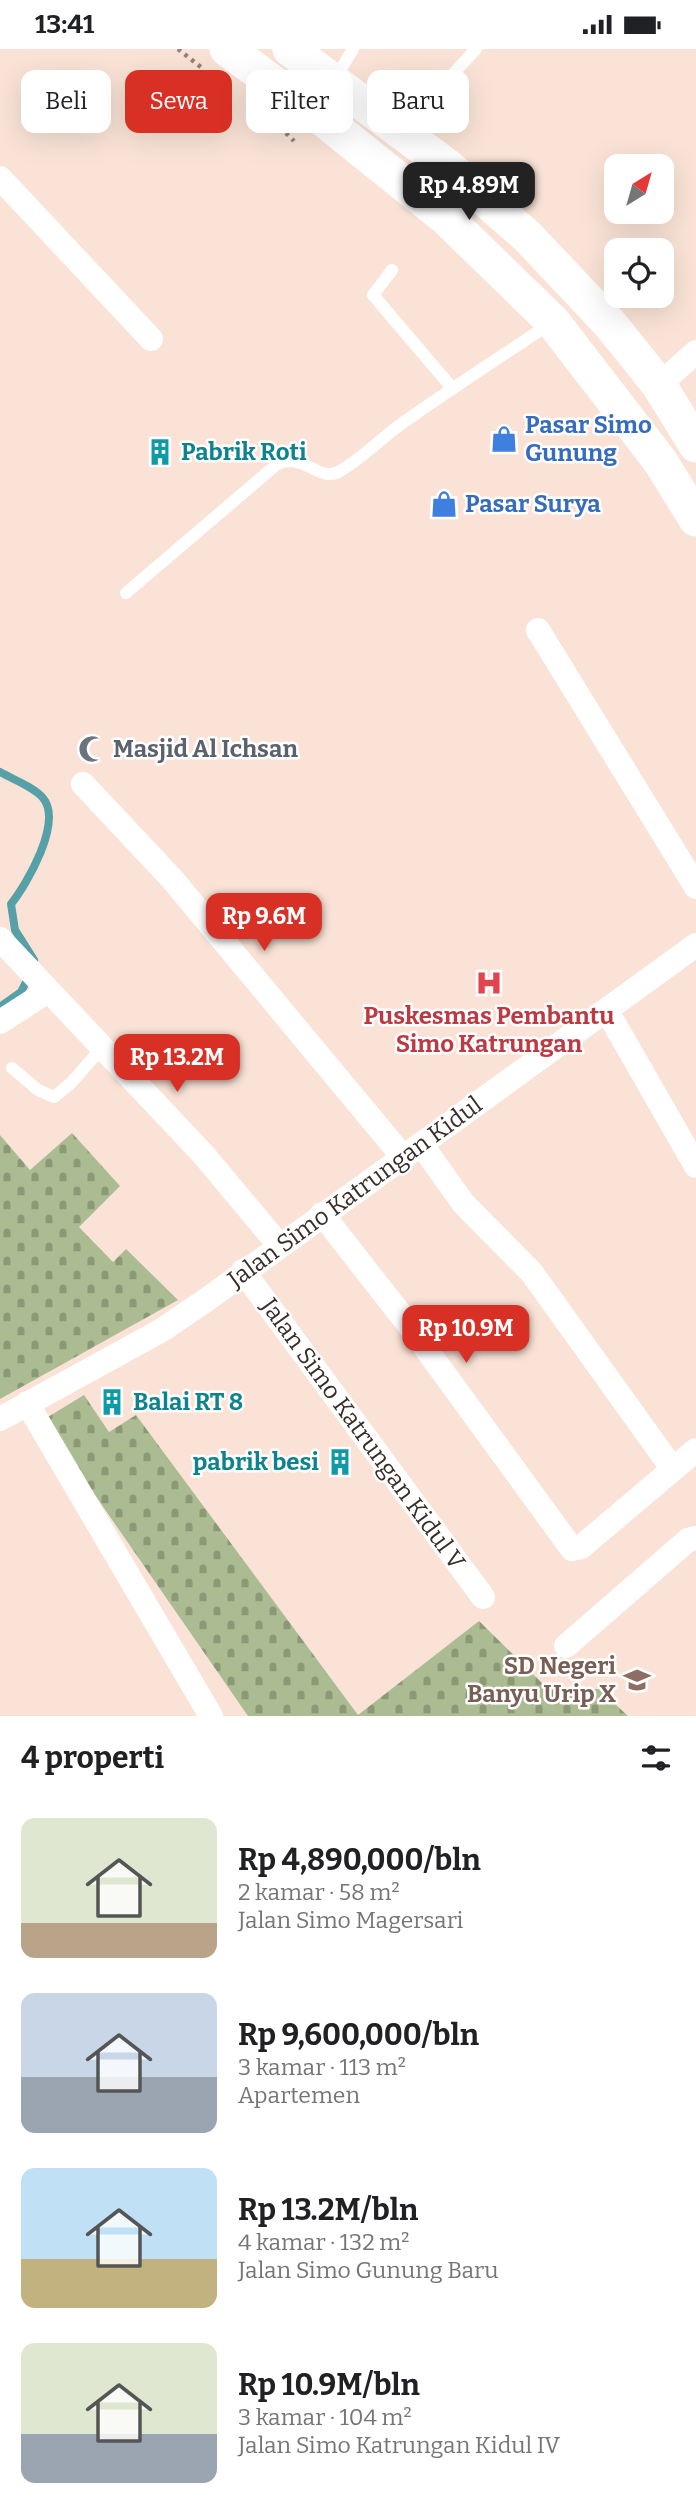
<!DOCTYPE html>
<html lang="id">
<meta charset="utf-8">
<style>
:root{--surface:#fff;--page:#f2f2f2;--text:#202124;--muted:#757577;--accent:#d93025}
body{margin:0;font-family:Bitter,serif;background:var(--page);color:var(--text);height:100vh;display:flex;flex-direction:column;font-size:26px;white-space:nowrap}
*{box-sizing:border-box;margin:0}
p{font-size:23px;color:var(--muted)}
.icon{flex:none;width:38px;height:38px;fill:none;stroke:currentColor;stroke-width:2;stroke-linecap:round;stroke-linejoin:round}
.map{position:relative;height:1667px;overflow:hidden}
.panel{display:flex;flex-direction:column;background:var(--surface);flex:1}
.panel>*{flex:none}
.guide{position:absolute;left:21px;top:21px;width:654px;height:63px;display:flex;gap:14px}
.needle{width:46px;rotate:37deg}
.tools{position:absolute;left:604px;top:105px;display:grid;gap:14px}
.tools a{display:grid;place-items:center;width:70px;height:70px;border-radius:14px;background:var(--surface);box-shadow:0 7px 28px #0002;font-size:35px}
.price{position:absolute;translate:-50% -60px;padding:0 16px;border-radius:14px;background:var(--accent);color:#fff;font-size:23px;line-height:46px;filter:drop-shadow(0 2px 4px #0008)}
.price::after{content:'';position:absolute;left:50%;top:42px;width:21px;height:16px;margin-left:-10px;background:inherit;clip-path:polygon(0 0,100% 0,50% 100%)}
.price.selected{background:#222;color:#fff}
ul{padding:0;list-style:none}
li{display:flex;align-items:center;gap:21px;height:175px;padding:0 21px}
li span{display:grid;place-items:center;flex:none;width:196px;height:140px;border-radius:14px;color:#555}
li>.icon{margin-inline-start:auto}
span .icon{width:84px;height:84px;fill:#fffc;stroke-width:1}
li b{font-size:30px}
h2{display:flex;justify-content:space-between;align-items:center;height:84px;padding:0 21px;font-size:30px}
.chip{padding:0 24px;border-radius:14px;background:var(--surface);box-shadow:0 7px 28px #0002;font-size:24px;line-height:63px}
.chip.selected{background:var(--accent);color:#fff}
.status{display:flex;justify-content:space-between;align-items:center;height:49px;padding:0 35px;background:var(--surface);direction:ltr}
.status svg{height:19px;fill:currentColor}
.map>svg:first-child{display:block}
.cemetery{fill:url(#cemetery-stones)}
.lines{fill:none;stroke-linecap:round;stroke-linejoin:round}
.stream{stroke:#56a1a8;stroke-width:8}
.path{stroke:#93837a;stroke-width:4.5;stroke-dasharray:3.5 5;stroke-linecap:butt}
.service{stroke:#fff;stroke-width:12}
.minor{stroke:#fff;stroke-width:24}
.secondary{stroke:#fff;stroke-width:35}
.labels{text-anchor:middle;stroke-width:5;stroke-linejoin:round;paint-order:stroke}
.shop-label{font-size:24px;font-weight:bold;fill:#366cbe;stroke:#fff;text-anchor:start}
.culture-label{font-size:24px;font-weight:bold;fill:#0d838f;stroke:#fff;text-anchor:start}
.worship-label{font-size:24px;font-weight:bold;fill:#5b616d;stroke:#fff;text-anchor:start}
.health-label{font-size:24px;font-weight:bold;fill:#be3a42;stroke:#fff}
.street-label{font-size:24px;fill:#372e29;stroke:#fff}
.education-label{font-size:24px;font-weight:bold;fill:#785e54;stroke:#fff;text-anchor:end}
</style>
<div class="status"><b>13:41</b><svg viewBox="0 0 49 12"><path d="M0 12V9h3v3zM5 12V6h3v6zM10 12V3h3v9zM15 12V0h3v12zM26 1h20v11H26zM47 4h2v5h-2z"/></svg></div>
<div class="map">
<svg width="696" height="1667" viewBox="0 0 696 1667">
<defs>
<pattern id="cemetery-stones" width="16" height="16" patternUnits="userSpaceOnUse" patternTransform="scale(1.75)"><rect width="16" height="16" fill="#abbc92"/><path d="M2 7V4a2 2 0 0 1 4 0v3zM10 15v-3a2 2 0 0 1 4 0v3z" fill="#8c9977"/></pattern>
</defs>
<rect width="100%" height="100%" fill="#fae3d6"/>
<!-- cemetery -->
<path class="cemetery" d="M72,1084L120,1137L79,1178L113,1213L126,1200L178,1251L0,1350V1086L30,1121Z
M84,1346L109,1383L136,1366L358,1666L479,1572L548,1640H599L628,1667H248L43,1371Z"/>
<g class="lines">
<!-- stream -->
<path class="stream" d="M0,723C12,730 34,738 43,749C63,773 27,835 11,855L15,881L34,911
M0,958L21,943L30,925"/>
<!-- path -->
<path class="path" d="M178,0L202,19
M286,84L294,92"/>
<!-- service -->
<path class="service" d="M335,30L353,0
M397,79L432,48L476,0
M392,221L373,246L453,340
M126,544L276,416C304,401 318,435 340,422C363,409 382,388 404,373C452,339 502,307 551,274
M12,1019L38,1041L54,1048L71,1034L102,999"/>
<!-- minor -->
<path class="minor" d="M0,129L151,290
M659,336L696,303
M538,581L696,838
M83,735L173,831L403,1108
M0,890L203,1105L279,1196
M607,962L696,1117
M0,973L48,942
M421,1095L463,1154L532,1224L672,1419
M322,1165L405,1271L572,1500L581,1498L696,1401
M243,1222L483,1548
M27,1354L211,1667
M0,1370L162,1281L209,1249L696,896
M566,1597L688,1491L696,1489"/>
<!-- secondary -->
<path class="secondary" d="M227,0L328,74L445,168L553,273L660,412L696,470
M290,0L447,117L528,188L610,275L659,336L696,396"/>
</g>
<!-- icons -->
<defs>
<symbol id="shop-bare" viewBox="-9 -9 18 18"><path d="M-5-2.5h2.3a2.7 3.5 0 0 1 5.4 0H5L5.5 6h-11ZM-1.5-2.5h3a1.5 2.3 0 0 0-3 0Z" fill="#3f7fe0" stroke="#fff" stroke-width="2.5" paint-order="stroke"/></symbol>
<symbol id="building-bare" viewBox="-9 -9 18 18"><path d="M-4-6H4V6H1V3H-1V6H-4ZM-2.5-4.3h1.7v1.8h-1.7ZM.8-4.3h1.7v1.8H.8ZM-2.5-1h1.7V.8h-1.7ZM.8-1h1.7V.8H.8Z" fill="#0f9aa8" stroke="#fff" stroke-width="2.5" paint-order="stroke"/></symbol>
<symbol id="mosque-bare" viewBox="-9 -9 18 18"><path d="M3.5-4.9A6 6 0 1 0 3.5 4.9A5 5 0 1 1 3.5-4.9Z" fill="#6b7280" stroke="#fff" stroke-width="2.5" paint-order="stroke"/></symbol>
<symbol id="hospital-bare" viewBox="-9 -9 18 18"><path d="M-5-5h3v3.5h4V-5h3V5h-3V1.5h-4V5h-3Z" fill="#e0444e" stroke="#fff" stroke-width="2.5" paint-order="stroke"/></symbol>
<symbol id="school-bare" viewBox="-9 -9 18 18"><path d="M0-5L7-2L0 1L-7-2ZM-4 1L0 2.5L4 1V4Q0 6-4 4Z" fill="#8d6e63" stroke="#fff" stroke-width="2.5" paint-order="stroke"/></symbol>
</defs>
<g fill-rule="evenodd">
<use href="#shop-bare" x="485" y="371" width="38" height="38"/>
<use href="#building-bare" x="141" y="384" width="38" height="38"/>
<use href="#shop-bare" x="425" y="436" width="38" height="38"/>
<use href="#mosque-bare" x="73" y="681" width="38" height="38"/>
<use href="#hospital-bare" x="470" y="915" width="38" height="38"/>
<use href="#building-bare" x="93" y="1334" width="38" height="38"/>
<use href="#building-bare" x="321" y="1394" width="38" height="38"/>
<use href="#school-bare" x="618" y="1612" width="38" height="38"/>
</g>
<g class="labels">
<!-- shop labels -->
<g class="shop-label">
<text x="525" y="384">Pasar Simo<tspan x="525" dy="28">Gunung</tspan></text>
<text x="465" y="463">Pasar Surya</text>
</g>
<!-- culture labels -->
<g class="culture-label">
<text x="181" y="411">Pabrik Roti</text>
<text x="133" y="1361">Balai RT 8</text>
<text x="319" y="1421" text-anchor="end">pabrik besi</text>
</g>
<!-- worship labels -->
<g class="worship-label">
<text x="113" y="708">Masjid Al Ichsan</text>
</g>
<!-- health labels -->
<g class="health-label">
<text x="489" y="975">Puskesmas Pembantu<tspan x="489" dy="28">Simo Katrungan</tspan></text>
</g>
<!-- street labels -->
<g class="street-label">
<text transform="translate(355 1143) rotate(-36)" y="8">Jalan Simo Katrungan Kidul</text>
<text transform="translate(363 1385) rotate(54)" y="8">Jalan Simo Katrungan Kidul V</text>
</g>
<!-- education labels -->
<g class="education-label">
<text x="616" y="1625">SD Negeri<tspan x="616" dy="28">Banyu Urip X</tspan></text>
</g>
</g>
</svg>
<div class="tools">
<a><svg class="needle" viewBox="-14 -14 28 28"><path d="M0-13l5 13h-10z" fill="#e53935"/><path d="M0 13l5-13h-10z" fill="#757577"/></svg></a>
<a><svg class="icon" aria-label="locate" viewBox="0 0 24 24"><circle cx="12" cy="12" r="6"/><path d="M12 2v4M12 18v4M2 12h4M18 12h4"/></svg></a>
</div>
<b class="price selected" style="left:469px;top:173px">Rp 4.89M</b>
<b class="price" style="left:264px;top:904px">Rp 9.6M</b>
<b class="price" style="left:177px;top:1045px">Rp 13.2M</b>
<b class="price" style="left:466px;top:1316px">Rp 10.9M</b>
<div class="guide">
<a class="chip">Beli</a>
<a class="chip selected">Sewa</a>
<a class="chip">Filter</a>
<a class="chip">Baru</a>
</div>
</div>
<section class="panel">
<h2>4 properti<svg class="icon" aria-label="filters" viewBox="0 0 24 24"><path d="M4 7h16M4 17h16"/><circle cx="9" cy="7" r="2"/><circle cx="15" cy="17" r="2"/></svg></h2>
<ul>
<li><span style="background:linear-gradient(#dfe7d0 75%,#b9a48a 0)"><svg class="icon" aria-label="home" viewBox="0 0 24 24"><path d="M3 11l9-7 9 7M6 9v11h12V9"/></svg></span><div><b>Rp 4,890,000/bln</b><p>2 kamar · 58 m²</p><p>Jalan Simo Magersari</p></div></li>
<li><span style="background:linear-gradient(#c9d6e8 60%,#9aa5b1 0)"><svg class="icon" aria-label="home" viewBox="0 0 24 24"><path d="M3 11l9-7 9 7M6 9v11h12V9"/></svg></span><div><b>Rp 9,600,000/bln</b><p>3 kamar · 113 m²</p><p>Apartemen</p></div></li>
<li><span style="background:linear-gradient(#bfe0f5 65%,#c2b280 0)"><svg class="icon" aria-label="home" viewBox="0 0 24 24"><path d="M3 11l9-7 9 7M6 9v11h12V9"/></svg></span><div><b>Rp 13.2M/bln</b><p>4 kamar · 132 m²</p><p>Jalan Simo Gunung Baru</p></div></li>
<li><span style="background:linear-gradient(#dfe7d0 65%,#9aa5b1 0)"><svg class="icon" aria-label="home" viewBox="0 0 24 24"><path d="M3 11l9-7 9 7M6 9v11h12V9"/></svg></span><div><b>Rp 10.9M/bln</b><p>3 kamar · 104 m²</p><p>Jalan Simo Katrungan Kidul IV</p></div></li>
</ul>
</section>
